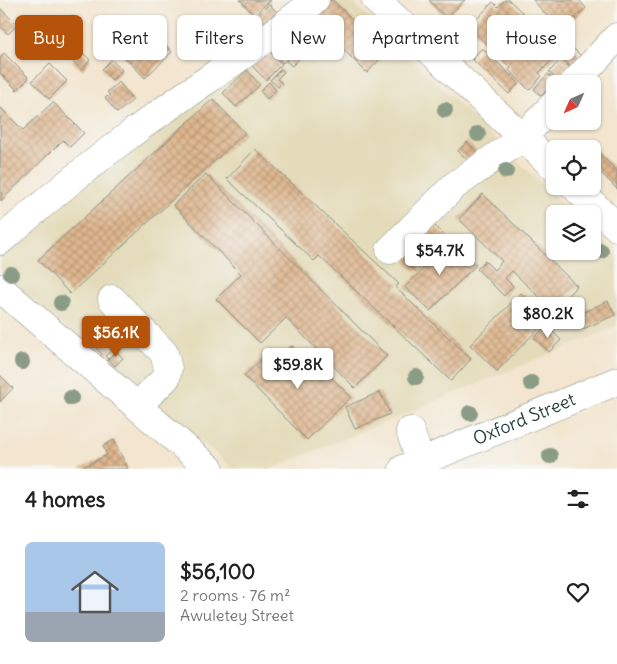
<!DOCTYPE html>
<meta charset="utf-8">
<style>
:root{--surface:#fff;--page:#f2f2f2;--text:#222;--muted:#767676;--line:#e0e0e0;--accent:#b45309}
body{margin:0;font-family:Delius,sans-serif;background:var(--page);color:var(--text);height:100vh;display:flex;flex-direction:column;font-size:19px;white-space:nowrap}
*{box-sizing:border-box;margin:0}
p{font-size:16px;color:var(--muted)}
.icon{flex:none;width:28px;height:28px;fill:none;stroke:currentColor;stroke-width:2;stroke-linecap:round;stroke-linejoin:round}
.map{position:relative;height:469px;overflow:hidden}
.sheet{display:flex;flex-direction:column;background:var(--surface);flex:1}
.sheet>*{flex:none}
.top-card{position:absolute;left:15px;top:15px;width:588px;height:45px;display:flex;gap:10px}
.needle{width:32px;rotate:225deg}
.buttons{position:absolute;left:546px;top:75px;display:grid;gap:10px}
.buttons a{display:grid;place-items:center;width:55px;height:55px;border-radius:8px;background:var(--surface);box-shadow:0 1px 4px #0004;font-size:25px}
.price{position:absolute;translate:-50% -42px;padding:0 11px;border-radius:5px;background:#fff;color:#222;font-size:16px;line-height:32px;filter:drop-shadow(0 1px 2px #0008)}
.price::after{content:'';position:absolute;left:50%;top:30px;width:15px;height:11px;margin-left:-8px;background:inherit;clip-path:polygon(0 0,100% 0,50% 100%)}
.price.on{background:var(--accent);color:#fff}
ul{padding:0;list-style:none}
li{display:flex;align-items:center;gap:15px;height:125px;padding:0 25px}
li+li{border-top:1px solid var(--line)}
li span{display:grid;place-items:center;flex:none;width:140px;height:100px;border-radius:8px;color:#555}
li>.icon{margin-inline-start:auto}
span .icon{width:60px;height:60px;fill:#fffc;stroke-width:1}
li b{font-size:21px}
h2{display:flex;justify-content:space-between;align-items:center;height:60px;padding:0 25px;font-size:21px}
.pill{padding:0 18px;border-radius:8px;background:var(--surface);box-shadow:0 1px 4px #0004;font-size:18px;line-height:45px}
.pill.on{background:var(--accent);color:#fff}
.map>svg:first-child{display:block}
.built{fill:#e4dbba}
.building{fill:url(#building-cross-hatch)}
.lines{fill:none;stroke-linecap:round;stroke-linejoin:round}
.minor-casing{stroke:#899182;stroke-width:29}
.major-casing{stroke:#899182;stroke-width:29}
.minor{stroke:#fff;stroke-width:28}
.major{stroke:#fff;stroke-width:28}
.tree{fill:#8b9c86}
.labels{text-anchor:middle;stroke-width:4;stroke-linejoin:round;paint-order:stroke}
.street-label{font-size:18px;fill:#1f3d34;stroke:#f6f6f2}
</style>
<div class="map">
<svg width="617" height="469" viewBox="0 0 617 469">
<defs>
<pattern id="building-cross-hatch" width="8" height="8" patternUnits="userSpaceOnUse" patternTransform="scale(1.25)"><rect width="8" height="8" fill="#e0b790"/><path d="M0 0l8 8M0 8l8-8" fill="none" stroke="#b59676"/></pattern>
</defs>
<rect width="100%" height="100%" fill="#f6f6f2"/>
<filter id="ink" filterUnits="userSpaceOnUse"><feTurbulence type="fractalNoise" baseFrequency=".02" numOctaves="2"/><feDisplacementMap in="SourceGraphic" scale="10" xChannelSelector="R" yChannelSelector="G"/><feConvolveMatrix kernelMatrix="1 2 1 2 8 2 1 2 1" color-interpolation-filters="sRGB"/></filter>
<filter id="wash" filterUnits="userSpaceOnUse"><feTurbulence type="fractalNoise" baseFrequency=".0096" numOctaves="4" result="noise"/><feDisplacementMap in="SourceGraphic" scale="20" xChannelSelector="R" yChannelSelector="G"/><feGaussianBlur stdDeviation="1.12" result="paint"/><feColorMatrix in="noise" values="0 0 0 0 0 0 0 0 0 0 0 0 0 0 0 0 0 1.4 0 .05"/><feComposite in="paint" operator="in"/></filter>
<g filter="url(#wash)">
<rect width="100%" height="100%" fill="#f3e5cf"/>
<!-- built -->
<path class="built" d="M321,0H350L573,214H555V251H592L593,232L617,256V326L271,469H234L0,271V247Z"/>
<g id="blocks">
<!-- building -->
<path class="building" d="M240,0H271L254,15Z
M327,0H333L386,53L367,73L333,39L323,48L310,35L283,63L272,52Z
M429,0H465L446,18Z
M505,0H509L562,50L539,73L542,76L529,90L509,70L511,68L469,27L493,2L498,7Z
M533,0H579L586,8L560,31Z
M269,4L285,20L272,33L256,17Z
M0,8L17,25L8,34L0,26Z
M72,15L81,24L65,39L56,30Z
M138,16L172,52L145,78L110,42Z
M572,47L581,56L571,67L562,58Z
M482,48L519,83L509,94L472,59Z
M267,49L282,64L266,80L251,65Z
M81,51L90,60L82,70L72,61Z
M297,51L302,56L292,66L286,61Z
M4,53L29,78L17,90L0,73V58Z
M561,59L570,68L558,81L549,72Z
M111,60L122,70L112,80L102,69Z
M50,64L67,81L49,99L32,81Z
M281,69L284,72L277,79L282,83L278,87L270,80Z
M247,70L260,85L236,107L223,93Z
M548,74L556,81L541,96L534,89Z
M119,82L133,100L117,113L105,98L110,95L107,92Z
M269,82L276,90L267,99L260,91Z
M213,99L245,133L70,294L38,260Z
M53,102L84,133L70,147L63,140L1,201L0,107L23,130Z
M467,142L483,157L474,166L458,151Z
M594,148L617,171V189L592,164Z
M255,149L399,284L395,287L471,359L451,381L319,256L314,261L227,179Z
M206,174L387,356L355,388L286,318L260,343L216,299L241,274L173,205Z
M483,194L577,286L553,310L512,271L505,278L513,286L504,296L477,269L485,261L494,270L502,261L459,219Z
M427,218L446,237L433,250L413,231Z
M411,234L433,254L416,272L395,251Z
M451,241L476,265L430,311L405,287Z
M521,293L548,319L497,371L470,345Z
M608,301L615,315L583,329L577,315Z
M547,326L561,340L549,352L534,338Z
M94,330L98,334L90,342L86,338Z
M99,335L113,349L105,356L108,359L101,366L95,360L102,354L91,343Z
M292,346L319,374L323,369L351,397L307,440L244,376L271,350L280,358Z
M116,351L123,358L115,366L108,359Z
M0,375L13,388L0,402Z
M380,392L390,414L355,429L345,407Z
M114,440L128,469H79L107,455L103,446Z"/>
</g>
</g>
<g filter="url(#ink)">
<use href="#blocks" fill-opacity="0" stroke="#899182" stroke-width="1"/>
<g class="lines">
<defs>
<path id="minor" d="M376,0L555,168
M573,84L617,37
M574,186L617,227
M0,241C41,205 83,170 127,137C189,90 256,50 315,0
M390,250L454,186L522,138L555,103
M0,288L210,469
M112,299L164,353L168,369L166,378L137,406
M410,431L421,462"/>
<g id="major">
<path id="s1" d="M403,469L617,381"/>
</g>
</defs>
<!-- minor casing -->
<use href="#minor" class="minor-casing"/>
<!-- major casing -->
<use href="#major" class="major-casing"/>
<!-- minor -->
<use href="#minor" class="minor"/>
<!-- major -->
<use href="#major" class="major"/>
</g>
<!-- trees -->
<g class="tree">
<circle cx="445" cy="110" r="8"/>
<circle cx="478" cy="134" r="8"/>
<circle cx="506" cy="171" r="8"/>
<circle cx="601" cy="251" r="8"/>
<circle cx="11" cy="274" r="8"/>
<circle cx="61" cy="303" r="8"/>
<circle cx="22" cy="362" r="8"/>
<circle cx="416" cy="377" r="8"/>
<circle cx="531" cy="383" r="8"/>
<circle cx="71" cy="398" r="8"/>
<circle cx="470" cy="413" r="8"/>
<circle cx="550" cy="456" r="8"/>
</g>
</g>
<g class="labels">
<!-- street labels -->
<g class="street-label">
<text dy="6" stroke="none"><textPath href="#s1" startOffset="131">Oxford Street</textPath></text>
</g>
</g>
</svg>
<div class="buttons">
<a><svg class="needle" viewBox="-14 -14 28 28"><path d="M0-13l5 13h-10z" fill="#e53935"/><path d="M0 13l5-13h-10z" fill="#767676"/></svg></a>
<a><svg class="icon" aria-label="locate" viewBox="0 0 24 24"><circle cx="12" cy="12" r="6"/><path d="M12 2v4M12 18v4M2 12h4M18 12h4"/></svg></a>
<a><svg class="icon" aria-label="layers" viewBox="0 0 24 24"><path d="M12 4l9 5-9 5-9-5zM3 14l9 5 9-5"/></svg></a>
</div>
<b class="price" style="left:440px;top:276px">$54.7K</b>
<b class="price" style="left:548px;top:339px">$80.2K</b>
<b class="price on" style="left:116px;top:358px">$56.1K</b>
<b class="price" style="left:298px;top:390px">$59.8K</b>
<div class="top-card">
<a class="pill on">Buy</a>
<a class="pill">Rent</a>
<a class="pill">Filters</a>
<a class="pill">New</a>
<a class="pill">Apartment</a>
<a class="pill">House</a>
</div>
</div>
<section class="sheet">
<h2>4 homes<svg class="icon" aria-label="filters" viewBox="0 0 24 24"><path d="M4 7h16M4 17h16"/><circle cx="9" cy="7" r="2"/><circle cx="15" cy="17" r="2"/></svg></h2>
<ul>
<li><span style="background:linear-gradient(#a9c7e8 70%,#9aa5b1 0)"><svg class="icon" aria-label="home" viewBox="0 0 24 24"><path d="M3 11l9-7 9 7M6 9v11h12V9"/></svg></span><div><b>$56,100</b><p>2 rooms · 76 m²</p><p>Awuletey Street</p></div><svg class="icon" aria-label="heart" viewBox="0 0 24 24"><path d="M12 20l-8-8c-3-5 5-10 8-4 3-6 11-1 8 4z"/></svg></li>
</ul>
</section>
